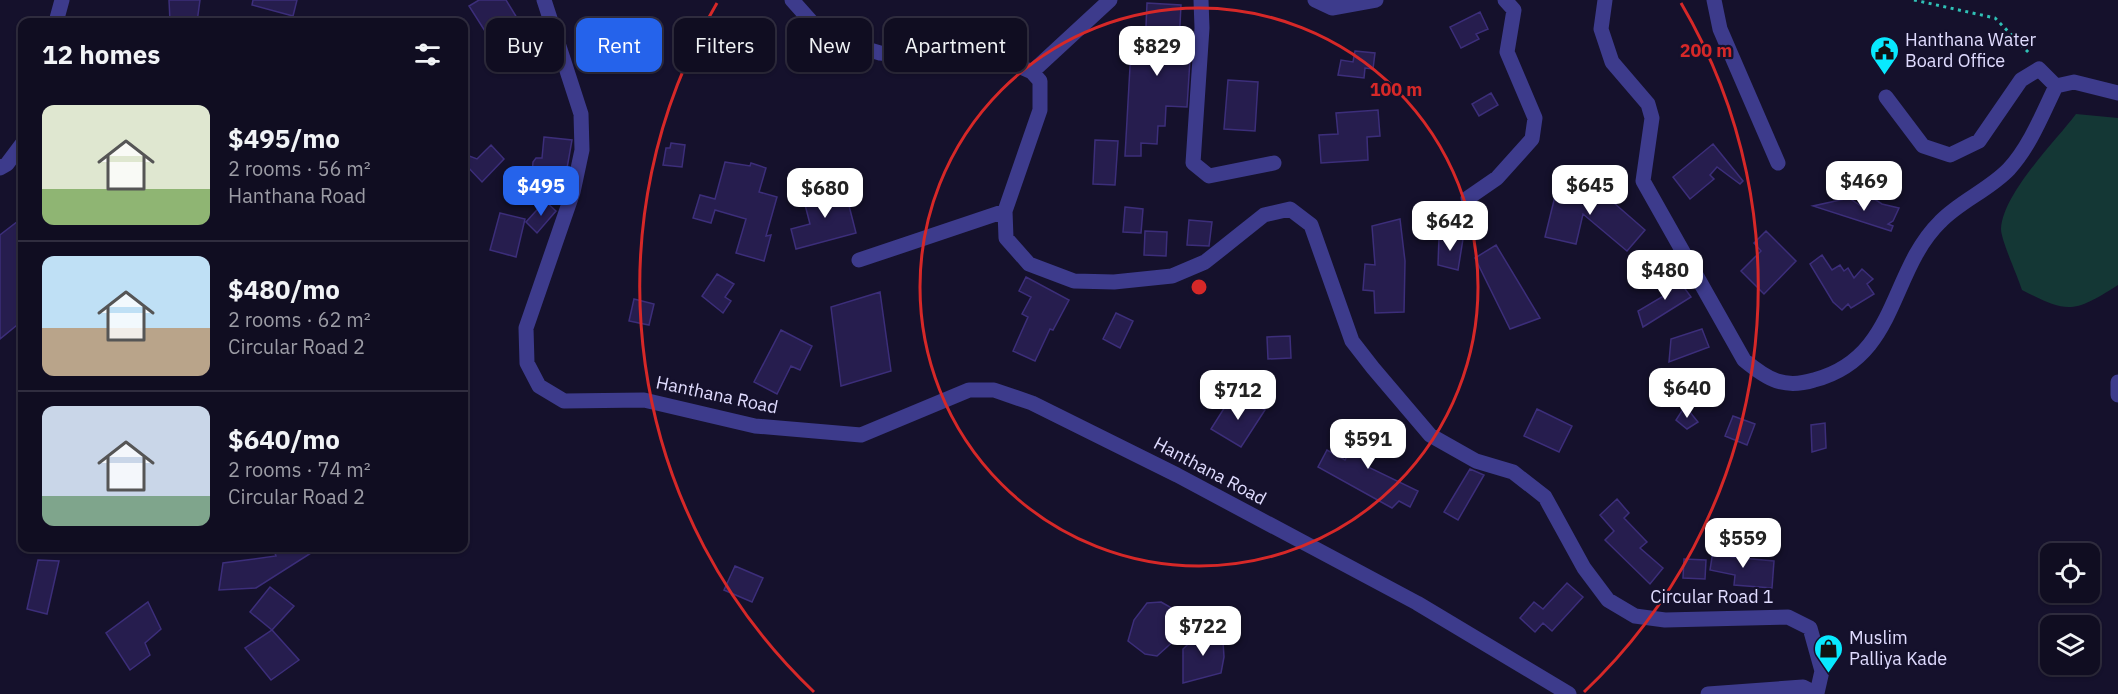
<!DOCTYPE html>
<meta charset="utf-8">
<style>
:root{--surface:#100d21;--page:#1e1b2e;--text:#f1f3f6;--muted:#9c9ca5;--line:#302d3f;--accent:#2563eb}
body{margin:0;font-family:"IBM Plex Sans",sans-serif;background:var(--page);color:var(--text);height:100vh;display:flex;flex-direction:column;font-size:22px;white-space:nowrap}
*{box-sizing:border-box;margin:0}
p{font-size:20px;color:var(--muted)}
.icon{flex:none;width:33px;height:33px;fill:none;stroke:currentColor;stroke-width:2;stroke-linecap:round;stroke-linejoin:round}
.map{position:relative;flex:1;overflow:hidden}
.panel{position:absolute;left:18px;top:18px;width:450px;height:534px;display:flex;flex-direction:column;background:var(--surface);border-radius:12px;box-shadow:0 2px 4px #0004,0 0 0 2px var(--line)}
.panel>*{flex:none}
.hud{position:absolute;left:486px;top:18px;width:570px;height:54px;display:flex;gap:12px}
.tools{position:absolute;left:2040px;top:543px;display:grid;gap:12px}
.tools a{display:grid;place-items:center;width:60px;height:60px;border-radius:12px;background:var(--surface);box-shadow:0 2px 4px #0004,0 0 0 2px var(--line);font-size:30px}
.price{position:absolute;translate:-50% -51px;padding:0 14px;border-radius:12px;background:#fff;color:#222;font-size:20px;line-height:39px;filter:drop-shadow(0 2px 3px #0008)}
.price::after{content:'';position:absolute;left:50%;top:36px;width:18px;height:14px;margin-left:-9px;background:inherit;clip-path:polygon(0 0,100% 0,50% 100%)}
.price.selected{background:var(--accent);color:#fff}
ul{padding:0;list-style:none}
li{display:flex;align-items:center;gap:18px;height:150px;padding:0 24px}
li+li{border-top:2px solid var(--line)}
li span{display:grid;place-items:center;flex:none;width:168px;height:120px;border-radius:12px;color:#555}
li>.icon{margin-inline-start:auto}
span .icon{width:72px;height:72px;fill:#fffc;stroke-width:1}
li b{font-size:26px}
h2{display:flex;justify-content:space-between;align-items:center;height:72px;padding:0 24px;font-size:26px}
.chip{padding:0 21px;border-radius:12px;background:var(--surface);box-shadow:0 2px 4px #0004,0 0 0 2px var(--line);font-size:21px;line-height:54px}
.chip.selected{background:var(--accent);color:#fff}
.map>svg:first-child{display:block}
.green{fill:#143735}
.building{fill:#261d4e;stroke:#3c2e7a;stroke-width:1.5}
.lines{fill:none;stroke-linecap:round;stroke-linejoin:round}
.path{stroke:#2fc1b6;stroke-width:3;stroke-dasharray:3 4.5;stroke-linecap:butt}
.minor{stroke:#3d3b8c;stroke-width:15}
.ring{fill:none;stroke:#d62828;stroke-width:3}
.labels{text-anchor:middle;stroke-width:4.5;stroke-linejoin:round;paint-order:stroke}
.poi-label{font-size:18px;fill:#e0dcff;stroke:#15112c;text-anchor:start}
.street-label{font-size:18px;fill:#e0dcff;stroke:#15112c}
.centre{fill:#d62828;stroke:#15112c;stroke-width:3}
.ring-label{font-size:18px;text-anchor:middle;font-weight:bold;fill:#d62828;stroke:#15112c;stroke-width:4.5;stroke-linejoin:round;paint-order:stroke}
</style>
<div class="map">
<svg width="2118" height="694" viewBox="0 0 2118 694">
<rect width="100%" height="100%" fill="#15112c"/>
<!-- green -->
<path class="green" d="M2076,114L2118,118V285C2074,313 2068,314 2022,290C2018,277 2001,240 2001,229C2003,193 2055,142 2076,114Z"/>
<!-- building -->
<path class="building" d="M169,0H200L197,22L170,21Z
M253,0H297L293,16L252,5Z
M479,0H506L525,31L497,50L469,6Z
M1147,3L1181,5L1179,44H1191L1187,107L1166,106L1165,126H1158L1157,144L1141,143V156H1125L1131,49H1145Z
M1480,12L1488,29L1476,34L1479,39L1461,48L1450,27Z
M1355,51L1375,53L1373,69L1365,68L1364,78L1338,75L1341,60L1353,62Z
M1228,80L1258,82L1255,131L1224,129Z
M1491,93L1498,105L1479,116L1472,104Z
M1378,110L1380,136L1367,137L1368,160L1321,163L1319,135L1338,134L1336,113Z
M544,137L572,140L563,191L531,188L533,162L536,158H542Z
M1095,140L1118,141L1115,185L1093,184Z
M671,143L685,145L682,167L663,165L666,148H670Z
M1713,144L1743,181L1740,184L1717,167L1710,175L1714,179L1690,199L1673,177Z
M491,145L504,159L482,182L464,163V154L477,159Z
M725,162L750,166L751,163L766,168L759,192L777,197L766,236L771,235L764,261L736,253L746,219L715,210L711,223L693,218L700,195L715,199Z
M1585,177L1600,180L1598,189L1645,230L1627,251L1583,214L1576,244L1545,237L1557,188L1581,193Z
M844,186L856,233L796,249L791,229L810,224L803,197Z
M1868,195L1882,204L1899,208L1893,221L1888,224L1893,226L1891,231L1813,206L1849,198L1861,206Z
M545,201L556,211L537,233L526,222Z
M1125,207L1143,209L1141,233L1123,232Z
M500,213L525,219L516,257L490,250Z
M22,218V321L0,339V235Z
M1400,219L1405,261L1404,312L1375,313L1374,291L1363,290L1365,264L1375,265L1372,226Z
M1189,220L1212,222L1209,246L1187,245Z
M1145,231L1167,232L1166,256L1144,255Z
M1766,231L1796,261L1764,294L1741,271L1761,251L1754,243Z
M1439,237L1463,239L1458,270L1438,265Z
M1496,245L1540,318L1510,329L1475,258Z
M1822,255L1832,270L1840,265L1844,271L1848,268L1854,278L1862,269L1873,279L1867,284L1874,294L1851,308L1848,304L1842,310L1833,302L1810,264Z
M717,274L734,284L725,297L731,301L723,313L702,296Z
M1675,275L1691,297L1643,327L1638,311L1667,294L1662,285Z
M1026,277L1069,300L1053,330L1050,329L1035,361L1013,351L1028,317L1022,314L1031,297L1019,291Z
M880,292L891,371L841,386L831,307Z
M634,299L654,304L649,325L629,321Z
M1116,313L1133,321L1120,348L1103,339Z
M1702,329L1709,347L1669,362L1671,339Z
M781,330L812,346L800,370L791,366L777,394L754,382Z
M1290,336L1291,358L1268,359L1267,337Z
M1243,396L1265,410L1241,447L1211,429L1228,402L1236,407Z
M1685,406L1698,422L1687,429L1676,420Z
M1537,409L1572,426L1559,452L1524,436Z
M1733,416L1755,424L1747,445L1725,436Z
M1367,421L1387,432L1368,467L1418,491L1410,507L1399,501L1392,508L1318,467L1327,450L1345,460Z
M1825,423L1826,448L1812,452L1811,425Z
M1470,469L1484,475L1458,520L1444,512Z
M1617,499L1629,513L1624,518L1647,542L1640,548L1663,568L1650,584L1605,540L1614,531L1600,515Z
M1714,545L1732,549L1731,557L1774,561L1772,588L1734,585L1735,575L1710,570Z
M273,548H319L256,588L219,590L223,563L276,556Z
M1684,559L1706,560L1705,579L1683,578Z
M38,560L59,561L47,614L27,609Z
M735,566L763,578L752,602L724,590Z
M1567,583L1583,597L1552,631L1543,623L1535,632L1520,618L1534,602L1543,609Z
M270,587L294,606L272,630L250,612Z
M148,602L161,629L145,643L150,655L130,670L106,633Z
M1161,602L1170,607L1179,620L1177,638L1157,656L1145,654L1128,641L1134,620L1147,603Z
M1204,629L1223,641L1224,657L1221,673L1183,683V649Z
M272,630L299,660L271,680L245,648Z"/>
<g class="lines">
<!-- path -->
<path class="path" d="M1914,0L1995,18L2030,54"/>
<!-- minor -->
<path class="minor" d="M544,0L581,114L582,150L573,192L526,328L527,363L539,386L564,401L644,400L755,426L861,435L969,390H994L1032,403L1177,475L1417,603L1569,694
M792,0L825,37L880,53L943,59L986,51L1032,72L1040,81V110L1005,211L1006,238L1029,264L1074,281L1114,282L1172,276L1205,262L1264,215L1290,209L1311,225L1352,341L1373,368L1430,435L1476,461L1513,472L1545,497L1584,568L1608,600L1635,616L1665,620L1788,617L1810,628L1822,671L1817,693
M1201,0L1202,28L1193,163L1209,176L1274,163
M1315,0L1332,8L1376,0
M1605,0L1601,29L1612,62L1648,104L1652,118L1643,181L1744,360C1768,380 1784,389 1814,380C1898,358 1889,272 1940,222C1960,201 1989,190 2009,169C2030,146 2042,115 2056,86L2074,82L2118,93
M1714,0L1720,29L1778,163
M56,22L62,0
M1032,72L1110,0
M1886,97L1923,146L1950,155L1979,141L2021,80L2039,69L2056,86
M0,168L7,164L22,144
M1468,198L1497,178L1532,139L1535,118L1507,52L1514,10L1505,0
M859,260L1005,211
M2118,382V395
M1708,694L1803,687L1817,694"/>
</g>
<!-- distance rings -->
<g class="ring">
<circle cx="1199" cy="287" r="279"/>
<path d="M814 692A559 559 0 0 1 717 3M1681 3A559 559 0 0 1 1584 692"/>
</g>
<!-- icons -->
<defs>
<symbol id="civic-pin" viewBox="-11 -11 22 30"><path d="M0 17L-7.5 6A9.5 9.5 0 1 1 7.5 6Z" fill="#08e9ff" stroke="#15112c"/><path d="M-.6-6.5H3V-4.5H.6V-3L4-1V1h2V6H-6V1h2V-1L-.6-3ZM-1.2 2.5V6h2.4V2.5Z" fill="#111"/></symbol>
<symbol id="shop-pin" viewBox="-11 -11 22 30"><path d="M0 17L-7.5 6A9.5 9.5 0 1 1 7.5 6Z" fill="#08e9ff" stroke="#15112c"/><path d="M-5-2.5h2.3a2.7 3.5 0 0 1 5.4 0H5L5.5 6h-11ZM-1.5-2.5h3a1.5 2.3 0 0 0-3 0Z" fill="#111"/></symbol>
</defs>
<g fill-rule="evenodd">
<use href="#civic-pin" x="1868" y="34" width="33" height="45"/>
<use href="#shop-pin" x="1812" y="632" width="33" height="45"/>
</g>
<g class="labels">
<!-- poi labels -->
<g class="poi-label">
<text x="1905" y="46">Hanthana Water<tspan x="1905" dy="21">Board Office</tspan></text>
<text x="1849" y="644">Muslim<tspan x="1849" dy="21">Palliya Kade</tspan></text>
</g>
<!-- street labels -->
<g class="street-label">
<text transform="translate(717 395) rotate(12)" y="6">Hanthana Road</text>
<text transform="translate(1210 471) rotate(28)" y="6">Hanthana Road</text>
<text x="1712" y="603">Circular Road 1</text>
</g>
</g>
<circle cx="1199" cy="287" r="9" class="centre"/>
<g class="ring-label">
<text x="1706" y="57">200 m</text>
<text x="1396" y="96">100 m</text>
</g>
</svg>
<div class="tools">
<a><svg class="icon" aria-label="locate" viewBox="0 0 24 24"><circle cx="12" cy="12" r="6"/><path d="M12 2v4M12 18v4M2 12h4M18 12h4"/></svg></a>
<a><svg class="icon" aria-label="layers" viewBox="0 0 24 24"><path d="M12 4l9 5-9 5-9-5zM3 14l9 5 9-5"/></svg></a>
</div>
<b class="price" style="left:1157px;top:77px">$829</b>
<b class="price" style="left:1864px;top:212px">$469</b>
<b class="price" style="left:1590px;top:216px">$645</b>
<b class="price selected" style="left:541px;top:217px">$495</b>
<b class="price" style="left:825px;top:219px">$680</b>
<b class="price" style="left:1450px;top:252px">$642</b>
<b class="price" style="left:1665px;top:301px">$480</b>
<b class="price" style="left:1687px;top:419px">$640</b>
<b class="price" style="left:1238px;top:421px">$712</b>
<b class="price" style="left:1368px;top:470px">$591</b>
<b class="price" style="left:1743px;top:569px">$559</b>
<b class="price" style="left:1203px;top:657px">$722</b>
<div class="hud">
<a class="chip">Buy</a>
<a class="chip selected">Rent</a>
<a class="chip">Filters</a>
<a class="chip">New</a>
<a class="chip">Apartment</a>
</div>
<section class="panel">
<h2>12 homes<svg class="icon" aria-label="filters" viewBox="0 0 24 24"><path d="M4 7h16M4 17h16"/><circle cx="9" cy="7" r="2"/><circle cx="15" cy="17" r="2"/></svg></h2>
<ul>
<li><span style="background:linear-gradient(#dfe7d0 70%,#8fb573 0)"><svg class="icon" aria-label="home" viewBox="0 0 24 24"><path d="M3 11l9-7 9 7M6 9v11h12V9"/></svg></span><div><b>$495/mo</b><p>2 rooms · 56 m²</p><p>Hanthana Road</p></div></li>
<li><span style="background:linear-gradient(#bfe0f5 60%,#b9a48a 0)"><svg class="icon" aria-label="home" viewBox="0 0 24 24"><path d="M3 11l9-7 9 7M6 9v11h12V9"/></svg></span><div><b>$480/mo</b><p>2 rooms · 62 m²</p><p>Circular Road 2</p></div></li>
<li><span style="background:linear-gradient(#c9d6e8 75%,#7fa58c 0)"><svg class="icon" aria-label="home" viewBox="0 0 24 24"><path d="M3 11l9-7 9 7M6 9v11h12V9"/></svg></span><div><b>$640/mo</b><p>2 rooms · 74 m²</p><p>Circular Road 2</p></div></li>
</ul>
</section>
</div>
